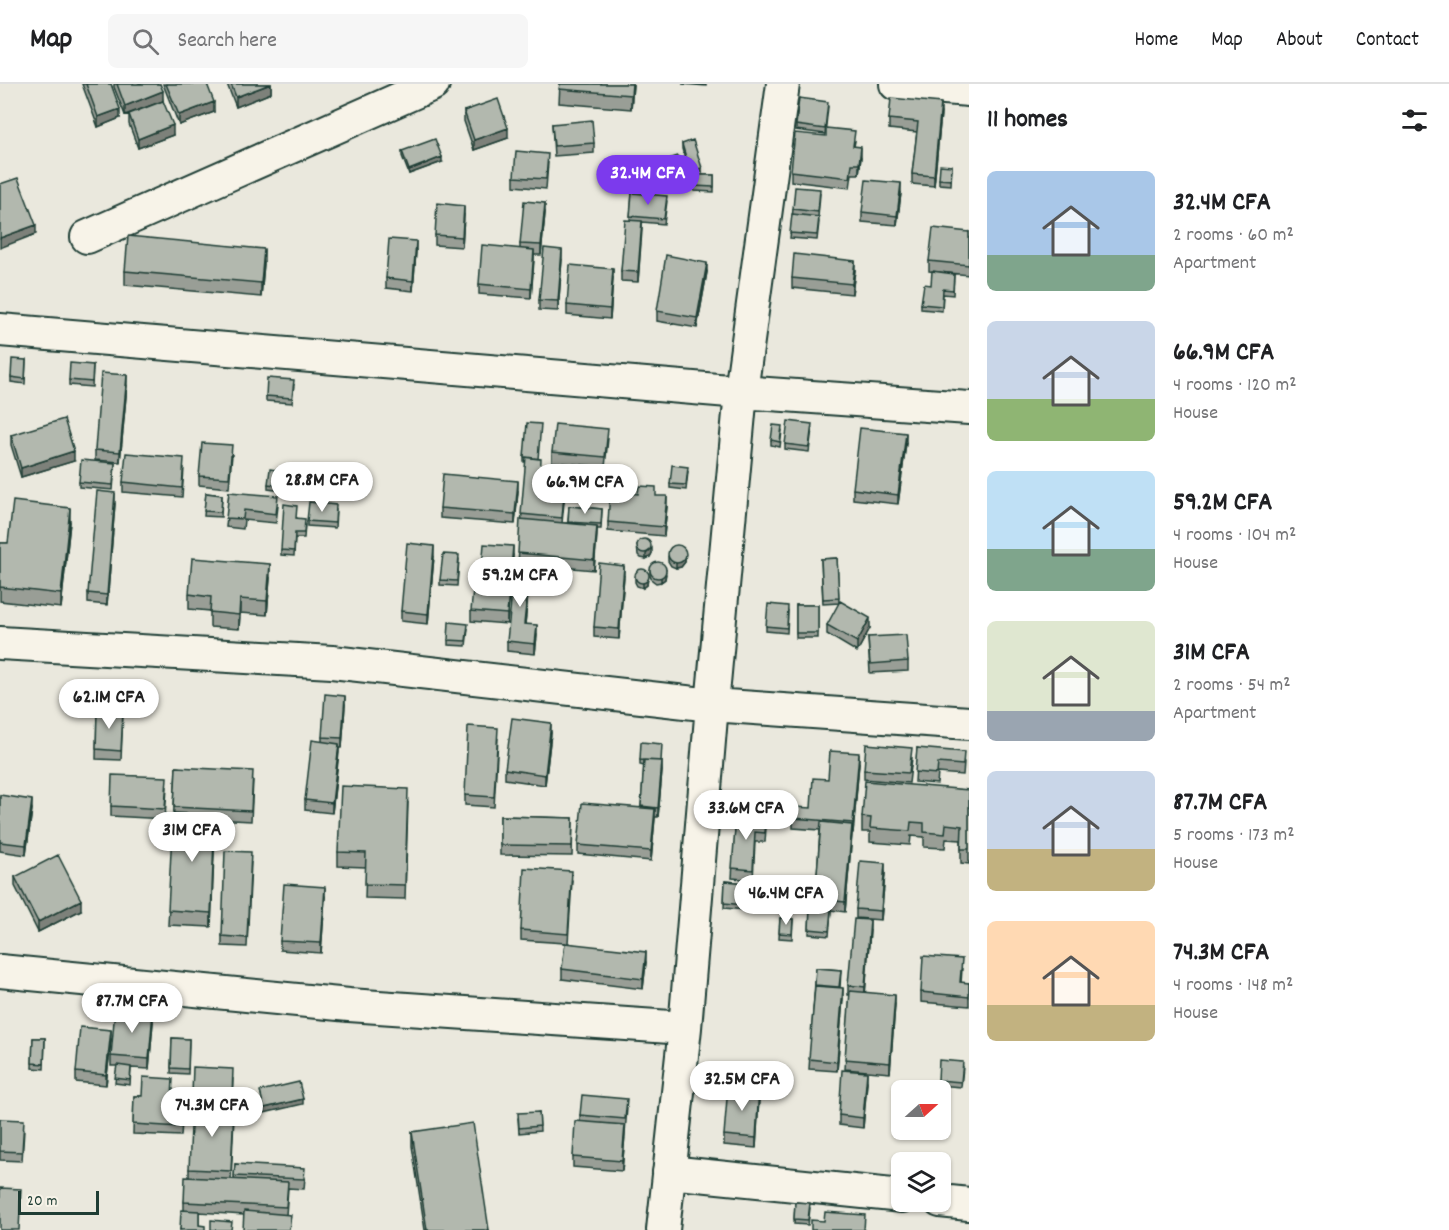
<!DOCTYPE html>
<meta charset="utf-8">
<style>
:root{--surface:#fff;--page:#f6f6f6;--text:#202124;--muted:#757577;--line:#e0e0e0;--accent:#7c3aed}
body{margin:0;font-family:Dekko,sans-serif;background:var(--page);color:var(--text);height:100vh;display:flex;flex-direction:column;font-size:22px;white-space:nowrap}
*{box-sizing:border-box;margin:0}
p{font-size:20px;color:var(--muted)}
.icon{flex:none;width:33px;height:33px;fill:none;stroke:currentColor;stroke-width:2;stroke-linecap:round;stroke-linejoin:round}
.map{position:relative;flex:1;overflow:hidden}
.details{display:flex;flex-direction:column;background:var(--surface);width:480px}
.details>*{flex:none}
.needle{width:39px;rotate:69deg}
.fabs{position:absolute;left:891px;top:996px;display:grid;gap:12px}
.fabs a{display:grid;place-items:center;width:60px;height:60px;border-radius:9px;background:var(--surface);box-shadow:0 2px 4px #0004;font-size:30px}
.scale{position:absolute;left:18px;bottom:15px;width:81px;box-sizing:border-box;padding-left:6px;border:3px solid #1f3d34;border-top:0;font-size:16px;line-height:21px;white-space:nowrap;color:#1f3d34;-webkit-text-stroke:4px #f7f3e8;paint-order:stroke}
.price{position:absolute;translate:-50% -51px;padding:0 14px;border-radius:21px;background:#fff;color:#222;font-size:20px;line-height:39px;filter:drop-shadow(0 2px 3px #0008)}
.price::after{content:'';position:absolute;left:50%;top:36px;width:18px;height:14px;margin-left:-9px;background:inherit;clip-path:polygon(0 0,100% 0,50% 100%)}
.price.on{background:var(--accent);color:#fff}
ul{padding:0;list-style:none}
li{display:flex;align-items:center;gap:18px;height:150px;padding:0 18px}
li span{display:grid;place-items:center;flex:none;width:168px;height:120px;border-radius:9px;color:#555}
li>.icon{margin-inline-start:auto}
span .icon{width:72px;height:72px;fill:#fffc;stroke-width:1}
li b{font-size:26px}
h2{display:flex;justify-content:space-between;align-items:center;height:72px;padding:0 18px;font-size:26px}
header{display:flex;align-items:center;gap:36px;box-sizing:border-box;height:84px;padding:0 30px;background:var(--surface);border-bottom:2px solid var(--line)}
header strong{font-size:28px}
nav{display:flex;gap:33px;margin-inline-start:auto;font-size:21px}
.search{width:420px;height:54px;background:var(--page);display:flex;align-items:center;gap:15px;box-sizing:border-box;padding:0 21px;border-radius:9px;color:var(--muted);font-size:22px}
main{display:flex;flex:1;min-height:0}
.map>svg:first-child{display:block}
.lines{fill:none;stroke-linecap:round;stroke-linejoin:round}
.street-casing{stroke:#1f3d34;stroke-width:36}
.street{stroke:#f7f3e8;stroke-width:32}
.wall{fill:#999e96;stroke:#1f3d34;stroke-width:1.5}
.shaded-wall{fill:#7d817a;stroke:#1f3d34;stroke-width:1.5}
.building{fill:#b2b8ae;stroke:#1f3d34;stroke-width:1.5}
</style>
<header>
<strong>Map</strong>
<div class="search"><svg class="icon" aria-label="search" viewBox="0 0 24 24"><circle cx="10" cy="10" r="6"/><path d="M15 15l6 6"/></svg>Search here</div>
<nav><a>Home</a><a>Map</a><a>About</a><a>Contact</a></nav>
</header>
<main>
<div class="map">
<svg width="969" height="1146" viewBox="0 0 969 1146">
<rect width="100%" height="100%" fill="#eae8dd"/>
<filter id="ink" filterUnits="userSpaceOnUse"><feTurbulence type="fractalNoise" baseFrequency=".0167" numOctaves="2"/><feDisplacementMap in="SourceGraphic" scale="12" xChannelSelector="R" yChannelSelector="G"/><feConvolveMatrix kernelMatrix="1 2 1 2 8 2 1 2 1" color-interpolation-filters="sRGB"/></filter>
<g filter="url(#ink)">
<g class="lines">
<defs>
<path id="street" d="M896,0L969,6
M87,153L433,0
M0,246L741,308L969,324
M0,559L332,578L712,621L969,639
M0,887L349,921L685,944
M669,1088L902,1112
M940,1117L969,1120
M663,1146L685,944L712,621L741,308L783,0"/>
</defs>
<!-- street casing -->
<use href="#street" class="street-casing"/>
<!-- street -->
<use href="#street" class="street"/>
</g>
<!-- wall -->
<path class="wall" d="M82,0H111L120,34L98,43Z
M114,0H160L163,17L173,51L138,64L129,40V30L125,31L114,3Z
M163,0H207L214,28L179,41Z
M227,0H271V9L236,23Z
M560,0H633L631,25L559,19Z
M682,0H706V2Z
M828,23L825,50L796,46V41Z
M464,27L508,54L474,66L464,37Z
M941,29L934,102L912,100V90L917,48L889,45V35Z
M552,40L594,59V69L554,72Z
M855,57L854,62L861,73L859,90H852L850,104L791,97V87Z
M682,60L702,88L695,91H714V108L694,107L695,91L690,92L682,65Z
M402,67L442,78L409,90L402,72Z
M663,77L684,94L670,99L663,82Z
M548,79L546,105L514,102V93Z
M952,82L951,101L939,100V95Z
M632,109L667,117L664,140L642,138L638,198L621,197V187L630,136Z
M901,109L897,141L862,138V128Z
M820,110L818,133L819,138L817,156L790,154L793,125Z
M545,129L541,171H534L531,214L479,210V200L520,165V160Z
M464,131L462,163L435,161V151Z
M969,148V191L929,187V177Z
M416,167L413,207L386,204V194Z
M562,175L558,227L539,226V216Z
M264,179L261,213L125,201V187Z
M855,186L852,210L792,204V194Z
M707,188L697,244L657,237V227Z
M954,190L953,211L943,210L942,227L921,225V220L931,201Z
M613,194L610,235L567,231V221Z
M26,276L25,300L11,298V293Z
M93,281L92,303L69,301V296Z
M127,301L120,378L95,376V366Z
M294,301L292,319L266,317V312Z
M812,345L809,368L785,365V360Z
M782,347L780,363L771,361V356Z
M11,351L74,377L21,393L11,361Z
M608,355L605,383L552,378V368Z
M906,359L898,420L853,415V405Z
M232,371L229,404L199,401V392Z
M524,373L538,375L541,385V397L565,408L562,439H568L569,422L602,425L601,445H597L594,486L518,479L526,378H524Z
M115,379L113,406L79,403V398Z
M184,384L182,413L123,408V398Z
M282,387V407L268,405V400Z
M688,388L686,406L670,404V400Z
M607,389L605,412L588,410V405Z
M518,407L515,440L440,434V424Z
M229,408L278,422L276,439L244,436L243,445L226,443Z
M206,409L222,411L221,433L204,432Z
M115,419L107,521L88,519V509Z
M667,422L664,452L608,447V438Z
M336,426L335,444L307,442V437Z
M297,434L305,440L304,454H295L294,472L281,471V466Z
M70,438L61,524L0,517V459H8Z
M637,461L652,469L650,473L646,475L641,474L638,471Z
M685,468V478L681,483L676,484L671,482L668,477V472Z
M434,472L428,540L401,537V527Z
M513,472L507,540L471,537V527Z
M837,474L839,519L823,520L821,475Z
M459,476L457,502L440,501V496Z
M650,487L666,490L665,495L661,498L656,499L652,496L650,492Z
M530,490L525,540L537,551L535,570L507,567V557Z
M624,491L619,555L594,553V543Z
M635,493L648,495L647,501L643,504L637,502L635,498Z
M270,494L267,531L240,529L239,545L210,543V527L189,525V510Z
M796,521H818V554H796Z
M788,527L787,549L766,547V542Z
M827,541L870,544L857,568L827,550Z
M468,545L466,562L448,561V556Z
M868,553L908,577V587L870,589Z
M345,621L342,664H339L332,729L305,726V716L322,657V653Z
M97,626L123,627L121,676L96,675Z
M551,649L545,701L505,695V685Z
M498,654L494,723L465,721V711Z
M917,664L964,678L963,691L938,689L937,700L915,698Z
M912,674L909,699L864,695V686Z
M640,676L661,677L662,687L658,733H655L651,777L578,770V761L641,723L644,682L640,681Z
M859,679L853,749H852L845,828L831,826L829,852L809,850L810,824H815L820,746L793,744V734L811,724L828,695Z
M176,683L253,696L251,737L215,735L211,843L168,841Z
M167,703L165,735L111,732V722Z
M969,706V780L961,779V756L946,755L945,764L924,763V753L911,752L910,761L870,758V748H862V733Z
M0,711L32,725L26,771L0,767Z
M408,719L405,815L365,814L366,783L338,782V768Z
M500,732L573,734L572,772L500,771Z
M736,732L766,744L765,758H755L753,796L732,794Z
M251,778L247,863L222,862V852Z
M885,789L881,836L856,834V825Z
M15,793L81,826L38,848L15,802Z
M572,797L568,859L646,878L643,905L562,895V885L565,859L521,856V846Z
M725,797L747,799L745,826L724,824Z
M325,813L321,869L280,866V857Z
M780,834L793,835L792,855L779,854Z
M870,846L865,908L895,920L890,989L845,985L850,911H848V901Z
M816,884L841,886L840,904L843,914L837,987L809,985Z
M962,885L961,899H969V922L921,918V908Z
M153,938L149,985L131,984L130,1001L115,999L117,982H111V972Z
M33,954H45L44,985L32,984Z
M172,954L189,955L188,990L171,989Z
M111,956L106,1001L76,998V988Z
M963,983L961,1003L938,1001V996Z
M233,995L232,1023L192,1021V1011Z
M867,998L863,1044L839,1041V1031Z
M173,1005L172,1014L183,1024L181,1052L133,1050L134,1012H142Z
M759,1014L756,1064L724,1061V1051Z
M627,1024L622,1087L573,1083V1073L580,1038V1031Z
M539,1028L540,1047L519,1049L518,1034Z
M234,1033L231,1096H234L235,1080L305,1093L304,1105L288,1104L286,1131H244L199,1128V1141L180,1146L184,1126V1118L189,1094V1085Z
M0,1035L24,1046L22,1077L0,1076Z
M412,1048L489,1146H425L412,1062Z
M795,1118L810,1124L808,1141L794,1140Z"/>
<!-- shaded-wall -->
<path class="shaded-wall" d="M271,0V9L236,23V13Z
M632,0H633L631,25V11Z
M163,7V17L125,31V22Z
M214,18V28L179,41V31Z
M941,19V29L934,102V92Z
M120,25V34L98,43V33Z
M173,41V51L138,64V55Z
M508,44V54L474,66V56Z
M861,63V73L859,90V80Z
M442,73V78L409,90V86Z
M702,84V88L690,92V87Z
M684,89V94L670,99V94Z
M901,99V109L897,141V132Z
M545,119V129L541,171V161Z
M464,122V131L462,163V153Z
M642,137V146L638,198V188Z
M36,141V150L0,164V154Z
M416,157V167L413,207V197Z
M264,165V179L261,213V199Z
M534,166V176L531,214V205Z
M562,166V175L558,227V217Z
M855,177V186L852,210V200Z
M707,179V188L697,244V234Z
M613,185V194L610,235V225Z
M127,291V301L120,378V368Z
M906,349V359L898,420V411Z
M74,367V377L21,393V384Z
M518,397V407L515,440V430Z
M115,409V419L107,521V511Z
M667,412V422L664,452V443Z
M70,424V438L61,524V510Z
M597,442V452L594,486V476Z
M434,462V472L428,540V530Z
M513,462V472L507,540V530Z
M652,464V469L650,473L646,475V470Z
M685,473V478L681,483L676,484V479Z
M270,480V494L267,531V517Z
M530,481V490L524,550V540Z
M624,482V491L619,555V545Z
M666,485L665,495L661,498V493Z
M648,490L647,501L643,504V499Z
M240,515V529L239,545V531Z
M870,534V544L857,568V558Z
M537,541V551L535,570V560Z
M345,612V621L342,664V654Z
M551,639V649L545,701V691Z
M339,660V669L332,729V719Z
M859,669V679L853,749V739Z
M662,677V687L658,733V724Z
M32,716V725L26,771V761Z
M655,725V734L651,777V767Z
M215,731V745L211,843V829Z
M852,741V751L845,828V818Z
M885,779V789L881,836V827Z
M325,803V813L321,869V859Z
M81,816V826L38,848V838Z
M870,836V846L865,913V903Z
M646,868V878L643,905V895Z
M843,904V914L837,987V978Z
M895,911V920L890,989V979Z
M153,928V938L149,985V975Z
M111,946V956L106,1001V991Z
M867,988V998L863,1044V1034Z
M759,1004V1014L756,1064V1054Z
M303,1015V1020L264,1029V1024Z
M625,1041V1051L622,1087V1077Z"/>
<!-- building -->
<path class="building" d="M86,0H111L120,25L98,33Z
M117,0H160L163,7L125,22Z
M166,0H207L214,18L179,31Z
M231,0H270L236,13Z
M560,0H632L631,11L559,5Z
M799,14L828,18L825,45L796,41Z
M891,14L941,19L934,92L912,90L918,38L889,35Z
M498,15L508,44L474,56L464,27Z
M163,17L173,41L138,55L129,30Z
M592,36L594,59L554,62L552,40Z
M826,44L855,47L853,62L861,63L859,80H852L850,94L791,87L795,49L826,52Z
M435,55L442,73L409,86L402,67Z
M693,56L702,84L690,87L682,60Z
M516,67L548,70L546,95L514,93Z
M678,72L684,89L670,94L663,77Z
M940,81L952,82L951,96L939,95Z
M695,91H714V103L694,102Z
M18,94L36,141L0,154V100Z
M866,96L901,99L897,132L862,128Z
M795,103L820,105L818,128L793,125Z
M632,109L667,112L664,135L630,132Z
M524,117L545,119L541,161L520,160Z
M437,119L464,122L462,153L435,151Z
M792,130L819,133L817,151L790,149Z
M625,136L642,137L638,188L621,187Z
M933,144L969,148V181L929,177Z
M128,152L264,165L261,199L125,187Z
M389,155L416,157L413,197L386,194Z
M482,161L534,166L531,205L479,200Z
M544,164L562,166L558,217L539,216Z
M794,170L855,177L852,200L792,194Z
M666,171L707,179L697,234L657,227Z
M570,181L613,185L610,225L567,221Z
M932,187L954,190L953,206L943,205L942,222L921,220L924,200L931,201Z
M12,275L26,276L25,295L11,293Z
M70,279L93,281L92,298L69,296Z
M101,289L127,291L120,368L95,366Z
M267,294L294,296L292,314L266,312Z
M64,335L74,367L21,384L11,351Z
M788,337L812,340L809,363L785,360Z
M527,339L541,340L538,375L524,373Z
M555,340L608,345L605,373L552,368Z
M773,341L782,342L780,358L771,356Z
M860,344L906,349L898,411L853,405Z
M202,359L232,361L229,394L199,392Z
M126,369L184,374L182,404L123,398Z
M526,373L541,375L540,396L565,398L562,434L521,430Z
M81,376L115,379L113,401L79,398Z
M672,381L688,383L686,401L670,400Z
M591,383L607,384L605,407L588,405Z
M270,385L282,387V402L268,400Z
M443,390L518,397L515,430L440,424Z
M639,402L656,403V412H667L664,443L608,438L610,407L638,410Z
M97,407L115,409L107,511L88,509Z
M229,408L278,412L276,430L244,426L243,435L226,434Z
M206,409L222,411L221,428L204,427Z
M13,417L70,424L61,510L0,503V459H8Z
M309,418L336,421L335,439L307,437Z
M284,420L297,422L296,434L305,435L304,449H295L294,467L281,466Z
M569,422L602,425L601,440L568,438Z
M520,435L597,442L594,476L518,469Z
M637 462a7 7 0 1 1 14 0a7 7 0 1 1-14 0Z
M407,459L434,462L428,530L401,527Z
M484,460L513,462L507,530L471,527L475,484H482Z
M668 470a9 9 0 1 1 18 0a9 9 0 1 1-18 0Z
M443,470L459,471L457,497L440,496Z
M192,474L270,480L267,517L240,515L239,531L210,528L211,513L189,510Z
M837,474L839,514L823,515L821,475Z
M650 486a8 8 0 1 1 16 0a8 8 0 1 1-16 0Z
M515,479L530,481L524,540L537,541L535,560L507,557Z
M599,479L624,482L619,545L594,543Z
M635 492a7 7 0 1 1 14 0a7 7 0 1 1-14 0Z
M840,517L870,534L857,558L827,541Z
M768,520L788,522L787,544L766,542Z
M796,521H818V549H796Z
M449,538L468,540L466,557L448,556Z
M906,551L908,577L870,580L868,553Z
M325,610L345,612L342,654L322,653Z
M97,626L123,627L121,667L96,665Z
M512,634L551,639L545,691L505,685Z
M468,642L498,644L494,713L465,711Z
M312,656L339,660L332,719L305,716Z
M641,658L662,660L661,677L640,676Z
M866,660L912,664L909,689L864,686Z
M917,664L964,668L963,681L938,679L937,690L915,688Z
M830,667L859,669L853,739L793,734L794,723L811,724L813,694L828,695Z
M644,676L662,677L658,724L641,722Z
M176,683L253,687L251,727L174,723Z
M112,691L167,693L165,725L111,722Z
M865,697L969,706V765H961L962,742L946,740L945,750L924,748V739L911,738L910,747L870,744L871,734L862,733Z
M341,702L408,705L405,801L365,800L366,769L338,768Z
M0,711L32,716L26,761L0,758Z
M582,719L655,725L651,767L578,761Z
M173,729L215,731L211,829L168,826Z
M500,732L573,734L572,762L500,761Z
M736,732L766,735L765,749L755,748L753,786L732,784Z
M821,738L852,741L845,818L815,815Z
M225,767L251,768L247,854L222,852Z
M58,771L81,816L38,838L15,793Z
M860,777L885,779L881,827L856,825Z
M524,784L572,787L568,850L521,846Z
M725,797L747,799L745,821L724,819Z
M284,800L325,803L321,859L280,857Z
M810,824L831,826L829,847L809,845Z
M780,834L793,835L792,850L779,849Z
M854,835L870,836L865,903L848,901Z
M565,859L646,868L643,895L562,885Z
M923,872L962,875L960,898L969,899V913L921,908Z
M816,884L841,886L839,903L815,901Z
M815,902L843,904L837,978L809,975Z
M850,907L895,911L890,979L845,975Z
M115,925L153,928L149,975L111,972Z
M80,943L111,946L106,991L76,988Z
M33,954H45L44,980L32,979Z
M172,954L189,955L188,985L171,984Z
M939,976L963,978L961,998L938,996Z
M117,981L131,983L130,996L115,994Z
M193,983L233,985L232,1013L192,1011Z
M842,986L867,988L863,1034L839,1031Z
M143,993L173,995L172,1014H183L181,1043L133,1040L134,1012H142Z
M299,998L303,1015L264,1024L260,1007Z
M728,1002L759,1004L756,1054L724,1051Z
M582,1011L627,1015L625,1035L580,1031Z
M192,1022L234,1024L231,1087L189,1085Z
M539,1028L540,1042L519,1044L518,1029Z
M0,1035L24,1036L22,1068L0,1067Z
M575,1037L625,1041L622,1077L573,1073Z
M473,1039L489,1146H427L412,1048Z
M235,1080L305,1084L304,1095L234,1092Z
M185,1093L288,1098L286,1123L184,1118Z
M0,1104L21,1105L19,1146H0Z
M795,1118L810,1119L808,1136L794,1135Z
M181,1126L199,1127V1141L205,1142V1146H180Z
M244,1127L291,1131L289,1146H243Z
M825,1128L865,1131L864,1146H811V1136L824,1137Z
M211,1136L232,1138L231,1146H211Z"/>
</g>
</svg>
<div class="fabs">
<a><svg class="needle" viewBox="-14 -14 28 28"><path d="M0-13l5 13h-10z" fill="#e53935"/><path d="M0 13l5-13h-10z" fill="#757577"/></svg></a>
<a><svg class="icon" aria-label="layers" viewBox="0 0 24 24"><path d="M12 4l9 5-9 5-9-5zM3 14l9 5 9-5"/></svg></a>
</div>
<div class="scale">20 m</div>
<b class="price on" style="left:648px;top:122px">32.4M CFA</b>
<b class="price" style="left:322px;top:429px">28.8M CFA</b>
<b class="price" style="left:585px;top:431px">66.9M CFA</b>
<b class="price" style="left:520px;top:524px">59.2M CFA</b>
<b class="price" style="left:109px;top:646px">62.1M CFA</b>
<b class="price" style="left:746px;top:757px">33.6M CFA</b>
<b class="price" style="left:192px;top:779px">31M CFA</b>
<b class="price" style="left:786px;top:842px">46.4M CFA</b>
<b class="price" style="left:132px;top:950px">87.7M CFA</b>
<b class="price" style="left:742px;top:1028px">32.5M CFA</b>
<b class="price" style="left:212px;top:1054px">74.3M CFA</b>
</div>
<section class="details">
<h2>11 homes<svg class="icon" aria-label="filters" viewBox="0 0 24 24"><path d="M4 7h16M4 17h16"/><circle cx="9" cy="7" r="2"/><circle cx="15" cy="17" r="2"/></svg></h2>
<ul>
<li><span style="background:linear-gradient(#a9c7e8 70%,#7fa58c 0)"><svg class="icon" aria-label="home" viewBox="0 0 24 24"><path d="M3 11l9-7 9 7M6 9v11h12V9"/></svg></span><div><b>32.4M CFA</b><p>2 rooms · 60 m²</p><p>Apartment</p></div></li>
<li><span style="background:linear-gradient(#c9d6e8 65%,#8fb573 0)"><svg class="icon" aria-label="home" viewBox="0 0 24 24"><path d="M3 11l9-7 9 7M6 9v11h12V9"/></svg></span><div><b>66.9M CFA</b><p>4 rooms · 120 m²</p><p>House</p></div></li>
<li><span style="background:linear-gradient(#bfe0f5 65%,#7fa58c 0)"><svg class="icon" aria-label="home" viewBox="0 0 24 24"><path d="M3 11l9-7 9 7M6 9v11h12V9"/></svg></span><div><b>59.2M CFA</b><p>4 rooms · 104 m²</p><p>House</p></div></li>
<li><span style="background:linear-gradient(#dfe7d0 75%,#9aa5b1 0)"><svg class="icon" aria-label="home" viewBox="0 0 24 24"><path d="M3 11l9-7 9 7M6 9v11h12V9"/></svg></span><div><b>31M CFA</b><p>2 rooms · 54 m²</p><p>Apartment</p></div></li>
<li><span style="background:linear-gradient(#c9d6e8 65%,#c2b280 0)"><svg class="icon" aria-label="home" viewBox="0 0 24 24"><path d="M3 11l9-7 9 7M6 9v11h12V9"/></svg></span><div><b>87.7M CFA</b><p>5 rooms · 173 m²</p><p>House</p></div></li>
<li><span style="background:linear-gradient(#ffd9b3 70%,#c2b280 0)"><svg class="icon" aria-label="home" viewBox="0 0 24 24"><path d="M3 11l9-7 9 7M6 9v11h12V9"/></svg></span><div><b>74.3M CFA</b><p>4 rooms · 148 m²</p><p>House</p></div></li>
</ul>
</section>
</main>
